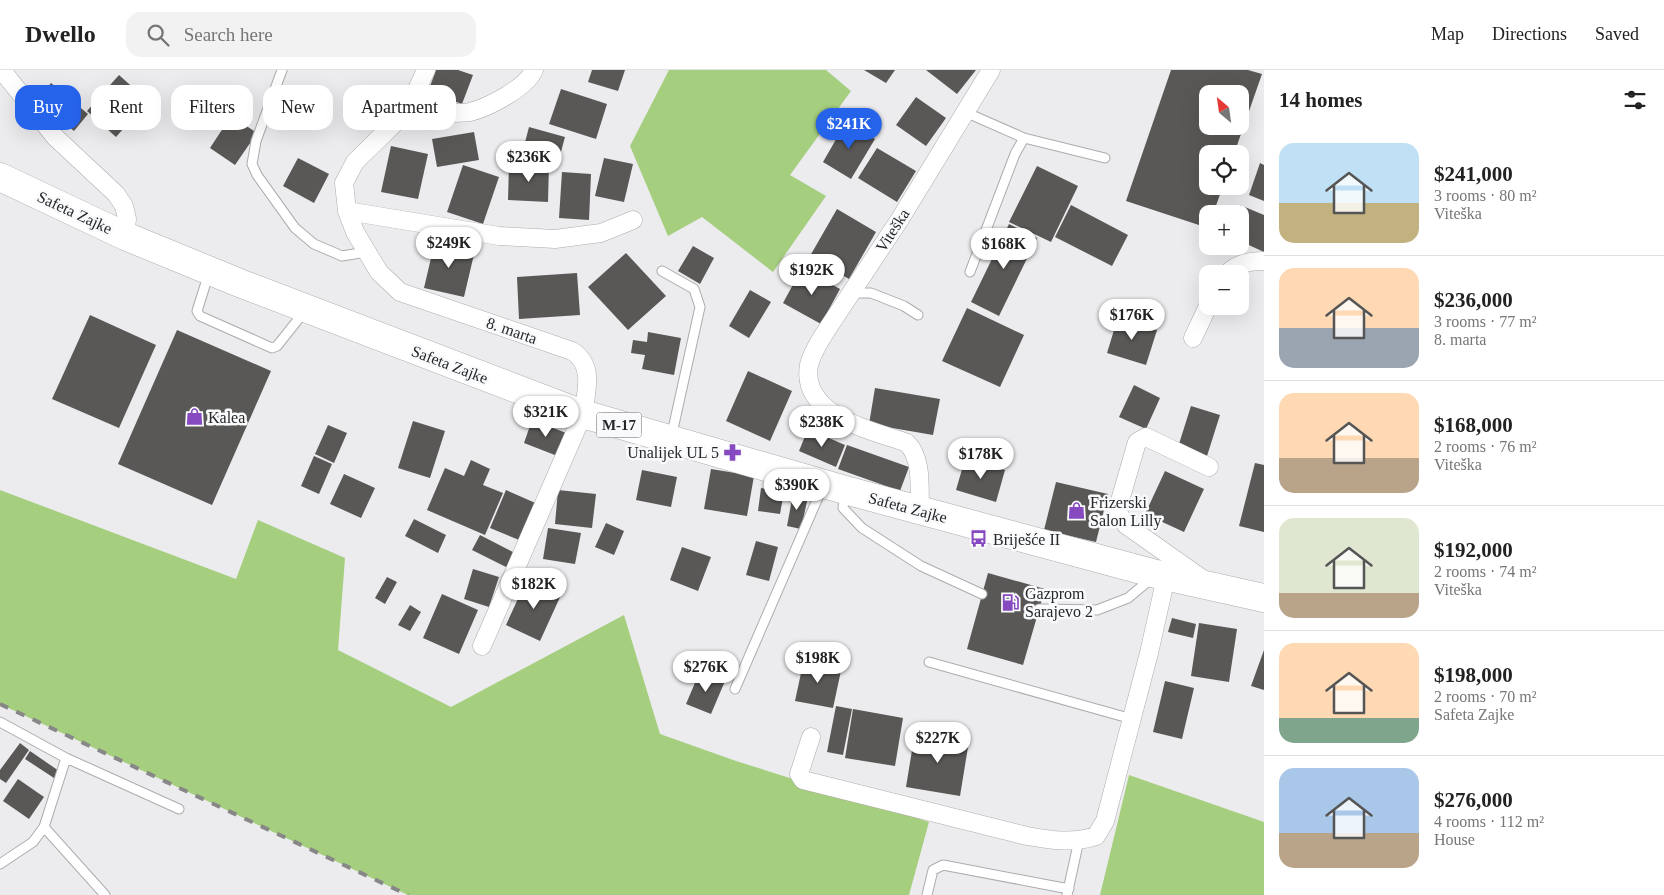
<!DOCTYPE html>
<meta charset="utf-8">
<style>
:root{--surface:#fff;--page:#f2f2f2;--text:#222;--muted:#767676;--line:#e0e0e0;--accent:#2563eb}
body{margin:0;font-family:Georgia,serif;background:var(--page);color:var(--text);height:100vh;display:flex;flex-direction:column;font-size:19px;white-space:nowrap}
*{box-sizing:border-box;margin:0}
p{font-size:16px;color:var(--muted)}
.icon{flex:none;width:28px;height:28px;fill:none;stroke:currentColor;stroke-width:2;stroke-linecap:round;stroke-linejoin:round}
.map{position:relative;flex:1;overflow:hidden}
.details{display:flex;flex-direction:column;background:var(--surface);width:400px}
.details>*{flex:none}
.hud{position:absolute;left:15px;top:15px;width:475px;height:45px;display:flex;gap:10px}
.needle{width:32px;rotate:331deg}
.fabs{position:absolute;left:1199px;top:15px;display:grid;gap:10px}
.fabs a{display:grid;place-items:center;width:50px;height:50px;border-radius:10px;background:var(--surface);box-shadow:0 5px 20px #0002;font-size:25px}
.price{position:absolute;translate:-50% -42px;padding:0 11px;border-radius:18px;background:#fff;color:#222;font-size:16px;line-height:32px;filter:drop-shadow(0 1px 2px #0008)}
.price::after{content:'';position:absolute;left:50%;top:30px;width:15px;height:11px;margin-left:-8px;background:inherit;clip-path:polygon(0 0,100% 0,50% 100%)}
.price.selected{background:var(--accent);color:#fff}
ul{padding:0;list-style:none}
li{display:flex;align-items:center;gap:15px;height:125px;padding:0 15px}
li+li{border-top:1px solid var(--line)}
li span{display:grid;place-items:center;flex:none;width:140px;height:100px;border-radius:15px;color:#555}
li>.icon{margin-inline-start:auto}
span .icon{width:60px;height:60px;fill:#fffc;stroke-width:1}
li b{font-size:21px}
h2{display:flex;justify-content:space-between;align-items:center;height:60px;padding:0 15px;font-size:21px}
.chip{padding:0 18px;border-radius:15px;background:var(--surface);box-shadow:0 5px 20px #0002;font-size:18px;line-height:45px}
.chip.selected{background:var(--accent);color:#fff}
header{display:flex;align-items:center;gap:30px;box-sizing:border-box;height:70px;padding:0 25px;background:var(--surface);border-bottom:1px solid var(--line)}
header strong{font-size:24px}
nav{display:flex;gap:28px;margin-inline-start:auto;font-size:18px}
.search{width:350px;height:45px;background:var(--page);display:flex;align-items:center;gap:12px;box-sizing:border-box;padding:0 18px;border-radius:15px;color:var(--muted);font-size:19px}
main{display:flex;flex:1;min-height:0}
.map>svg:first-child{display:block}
.green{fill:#a5ce7e}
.building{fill:#595856;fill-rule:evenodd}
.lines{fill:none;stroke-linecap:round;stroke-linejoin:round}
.service-casing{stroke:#abacae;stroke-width:11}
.minor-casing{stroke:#abacae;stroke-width:19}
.primary-casing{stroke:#abacae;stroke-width:29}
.service{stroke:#fff;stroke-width:9}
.minor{stroke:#fff;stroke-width:18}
.primary{stroke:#fff;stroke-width:28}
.rail{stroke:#878788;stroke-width:4;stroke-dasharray:9 9;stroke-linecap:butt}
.labels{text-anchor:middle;stroke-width:5;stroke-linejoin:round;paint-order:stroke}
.shield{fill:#f9fafc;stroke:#666668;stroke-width:1}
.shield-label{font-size:15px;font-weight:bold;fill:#272728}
.street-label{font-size:16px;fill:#272728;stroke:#f9fafc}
.poi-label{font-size:16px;fill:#272728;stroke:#f9fafc;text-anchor:start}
</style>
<header>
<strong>Dwello</strong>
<div class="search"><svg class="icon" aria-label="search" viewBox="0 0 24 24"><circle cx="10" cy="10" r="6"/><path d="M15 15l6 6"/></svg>Search here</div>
<nav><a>Map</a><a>Directions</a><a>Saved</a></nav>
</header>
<main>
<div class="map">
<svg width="1264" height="825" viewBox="0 0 1264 825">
<rect width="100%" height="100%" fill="#ececef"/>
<!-- green -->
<path class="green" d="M669,0H826L851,21L790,105L826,126L773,202L702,147L668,166L630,76Z
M0,420L236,509L258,450L345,488L338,580L451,637L624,545L660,664L736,691L929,752L909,825H408L0,634Z
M1129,705L1264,752V825H1100Z"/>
<!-- building -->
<path class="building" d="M436,0H458L473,5L462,34L428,22Z
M592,0H625L618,21L588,12Z
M864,0H895L886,13Z
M926,0H976L957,24Z
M1171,0H1248L1262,4L1234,84H1208V116H1223L1213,144H1208V158L1126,131ZM1208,24H1240V56H1208Z
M119,5L148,31L116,67L87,41Z
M51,13L88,44L74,61L36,30Z
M561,19L607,34L596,69L549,54Z
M916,27L946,48L926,76L896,55Z
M231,46L257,63L235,95L210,78Z
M846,52L875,69L851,109L823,92Z
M529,57L565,67L559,89L523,80Z
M474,62L479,90L437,97L432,69Z
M391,76L428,84L418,129L381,122Z
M877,78L916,101L897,132L858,108Z
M298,88L329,104L314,133L283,116Z
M604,88L633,94L624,132L595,126Z
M1260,93L1264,95V131L1249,125Z
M509,94L549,95L548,132L508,130Z
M463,95L499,107L483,154L447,142Z
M1037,96L1078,116L1051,172L1009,152Z
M562,102L591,104L589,150L559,148Z
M1071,135L1128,165L1112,196L1055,167Z
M1240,135L1264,145V182L1240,171V144H1236Z
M837,139L876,162L849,209L810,186Z
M1009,154L1037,168L999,246L971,232Z
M435,171L475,180L464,227L424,218Z
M693,176L714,188L700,214L678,201Z
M626,183L666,226L628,260L588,217Z
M802,198L840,219L821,254L783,233Z
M577,203L580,245L519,249L517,207Z
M750,220L771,232L749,268L729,256Z
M967,238L1024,265L1000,317L942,291Z
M90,245L156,275L119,358L52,329Z
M1118,247L1157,260L1146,295L1107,283Z
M177,260L271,301L212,435L118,394Z
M648,262L681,268L674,305L642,299L645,285L631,283L633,270L647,272Z
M748,301L792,321L770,371L726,351Z
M1134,315L1160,328L1146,359L1119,347Z
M875,318L940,329L933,365L869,354Z
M1191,336L1220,345L1207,386L1178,377Z
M532,350L569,364L560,387L524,373Z
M413,351L445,361L430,408L398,398Z
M328,355L347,363L334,393L315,384Z
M808,359L845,375L836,397L799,381Z
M847,375L909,397L900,421L838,399Z
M314,386L332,394L319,424L301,416Z
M965,389L1005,400L996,432L956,420Z
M471,390L490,399L483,415L503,423L485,465L427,440L445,398L464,406Z
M1255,393L1264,395V462L1239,456Z
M711,399L754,406L747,446L704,439Z
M642,400L677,407L671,437L636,430Z
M1165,401L1204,419L1184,462L1145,444Z
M344,404L375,418L361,448L330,434Z
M1056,412L1108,424L1096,472L1044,460Z
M761,418L784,422L780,444L758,441Z
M506,420L540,435L524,472L490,458Z
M558,420L596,424L592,458L555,454Z
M793,424L808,427L801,459L787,456Z
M414,449L446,465L438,483L405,466Z
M606,453L624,461L614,485L595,477Z
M548,458L581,463L575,494L543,489Z
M480,465L517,484L510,499L472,480Z
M756,471L778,477L769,511L746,505Z
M682,477L711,487L698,521L670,510Z
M473,499L499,507L489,537L464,529Z
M988,503L1045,519L1023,595L967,579Z
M387,507L397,512L385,534L375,528Z
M527,509L561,525L540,571L506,555Z
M442,524L478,540L459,584L423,568Z
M410,535L421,542L410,561L398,555Z
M1172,548L1196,554L1193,568L1168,562Z
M1199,553L1237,559L1229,612L1191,606Z
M1264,580V620L1251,616Z
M804,589L842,596L833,638L795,631Z
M700,601L725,611L711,644L686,634Z
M1165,611L1194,618L1182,669L1153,662Z
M836,636L852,639L843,685L827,682Z
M853,639L903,648L895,696L845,688Z
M915,662L969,671L960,726L906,717Z
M20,673L29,680L6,713L0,709V700Z
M30,681L59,701L54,708L25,689Z
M18,709L44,727L29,749L3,731Z"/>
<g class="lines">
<defs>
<path id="service" d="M282,0L256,71L252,94L257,105L295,158L314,174L342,186L366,182
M965,42L1024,68L1105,88
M662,201L694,219L700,237L671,368
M970,202L1015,84L1024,68
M209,203L197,241L200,246L272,278L277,276L304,242
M851,223H871L904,236L918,245
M845,423L843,438L862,458L921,496L982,524
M1039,539L1097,540L1128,528L1152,508
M929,592L1132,649
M735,619L823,416
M0,652L66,688
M0,794L33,772L44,757
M105,825L44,757L66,688L179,739
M927,825L933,800L943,795L1069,819
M1067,825L1079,770"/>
<path id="minor" d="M426,0L407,41L355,92L344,113L347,141L355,162L379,202L400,222L572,281C595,295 586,322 583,344L482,576
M4,3L55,67L116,124L124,136L127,149L125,166
M407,41C424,41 455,45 470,42C489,37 526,18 534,0
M347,141L499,166L555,169L601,163L633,150
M1227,204C1236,193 1251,191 1264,191
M1193,268L1208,236
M920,440C919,419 923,389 907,373C872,360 800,346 809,295C812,283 819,272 826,261L900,149L991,0
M1204,510L1126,455L1117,441L1137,372L1146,367L1209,397
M811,667L799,704L803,710L1027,766C1050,770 1073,774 1096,766L1105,751L1149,583L1166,507"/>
<path id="primary" d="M0,107L125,166L242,214L583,344L845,420L1156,504L1264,528"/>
</defs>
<!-- service casing -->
<use href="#service" class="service-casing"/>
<!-- minor casing -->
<use href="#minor" class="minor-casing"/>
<!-- primary casing -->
<use href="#primary" class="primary-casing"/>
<!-- service -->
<use href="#service" class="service"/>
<!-- minor -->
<use href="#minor" class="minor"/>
<!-- primary -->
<use href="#primary" class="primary"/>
<!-- rail -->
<path class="rail" d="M0,634L408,825"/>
</g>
<!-- icons -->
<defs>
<symbol id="shop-bare" viewBox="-9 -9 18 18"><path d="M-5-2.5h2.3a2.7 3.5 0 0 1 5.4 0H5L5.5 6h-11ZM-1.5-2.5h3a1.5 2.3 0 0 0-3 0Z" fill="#8649bf" stroke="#f9fafc" stroke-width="2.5" paint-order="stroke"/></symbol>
<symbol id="pharmacy-bare" viewBox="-9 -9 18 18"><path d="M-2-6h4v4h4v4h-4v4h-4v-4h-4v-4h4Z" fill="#8649bf" stroke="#f9fafc" stroke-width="2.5" paint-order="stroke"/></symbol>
<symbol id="bus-bare" viewBox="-9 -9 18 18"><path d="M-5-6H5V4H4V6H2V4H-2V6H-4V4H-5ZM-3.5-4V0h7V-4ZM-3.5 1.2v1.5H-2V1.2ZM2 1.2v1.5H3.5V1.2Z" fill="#8649bf" stroke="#f9fafc" stroke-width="2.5" paint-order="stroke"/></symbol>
<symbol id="fuel-bare" viewBox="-9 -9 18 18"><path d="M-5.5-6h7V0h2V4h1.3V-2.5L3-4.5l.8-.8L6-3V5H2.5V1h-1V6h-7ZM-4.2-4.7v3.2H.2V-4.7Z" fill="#8649bf" stroke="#f9fafc" stroke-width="2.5" paint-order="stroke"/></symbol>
</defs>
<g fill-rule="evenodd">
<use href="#shop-bare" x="182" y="334" width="25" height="25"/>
<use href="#pharmacy-bare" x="720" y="370" width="25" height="25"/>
<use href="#shop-bare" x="1064" y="428" width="25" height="25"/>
<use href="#bus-bare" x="966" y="456" width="25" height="25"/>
<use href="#fuel-bare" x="998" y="520" width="25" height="25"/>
</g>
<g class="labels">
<!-- shield labels -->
<rect class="shield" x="596.5" y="342.5" width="45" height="25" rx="4"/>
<g class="shield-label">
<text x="619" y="360">M-17</text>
</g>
<!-- street labels -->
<g class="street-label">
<text transform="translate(75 142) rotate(25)" y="6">Safeta Zajke</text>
<text transform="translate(892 160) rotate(-57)" y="6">Viteška</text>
<text transform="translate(512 260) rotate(19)" y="6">8. marta</text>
<text transform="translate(450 294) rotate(21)" y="6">Safeta Zajke</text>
<text transform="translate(908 437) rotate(15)" y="6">Safeta Zajke</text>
</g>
<!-- poi labels -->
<g class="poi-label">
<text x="208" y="353">Kalea</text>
<text x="719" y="388" text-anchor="end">Unalijek UL 5</text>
<text x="1090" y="438">Frizerski<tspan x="1090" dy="18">Salon Lilly</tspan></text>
<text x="993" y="475">Briješće II</text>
<text x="1025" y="529">Gazprom<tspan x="1025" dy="18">Sarajevo 2</tspan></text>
</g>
</g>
</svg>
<div class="fabs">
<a><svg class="needle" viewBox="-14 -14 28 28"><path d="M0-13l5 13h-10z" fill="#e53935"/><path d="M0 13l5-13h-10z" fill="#767676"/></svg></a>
<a><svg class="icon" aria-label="locate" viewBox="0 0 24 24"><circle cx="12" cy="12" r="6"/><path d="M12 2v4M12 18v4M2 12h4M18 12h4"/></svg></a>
<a>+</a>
<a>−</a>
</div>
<b class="price selected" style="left:849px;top:80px">$241K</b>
<b class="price" style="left:529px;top:113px">$236K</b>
<b class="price" style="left:449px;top:199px">$249K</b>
<b class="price" style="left:1004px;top:200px">$168K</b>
<b class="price" style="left:812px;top:226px">$192K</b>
<b class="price" style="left:1132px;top:271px">$176K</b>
<b class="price" style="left:546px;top:368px">$321K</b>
<b class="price" style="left:822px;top:378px">$238K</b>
<b class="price" style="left:981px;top:410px">$178K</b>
<b class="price" style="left:797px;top:441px">$390K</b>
<b class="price" style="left:534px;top:540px">$182K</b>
<b class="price" style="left:818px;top:614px">$198K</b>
<b class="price" style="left:706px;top:623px">$276K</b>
<b class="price" style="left:938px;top:694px">$227K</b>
<div class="hud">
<a class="chip selected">Buy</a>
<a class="chip">Rent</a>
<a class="chip">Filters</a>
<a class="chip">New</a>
<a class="chip">Apartment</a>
</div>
</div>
<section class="details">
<h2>14 homes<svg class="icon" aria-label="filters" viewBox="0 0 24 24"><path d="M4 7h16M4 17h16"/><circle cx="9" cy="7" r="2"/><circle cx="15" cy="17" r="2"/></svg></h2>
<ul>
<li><span style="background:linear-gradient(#bfe0f5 60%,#c2b280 0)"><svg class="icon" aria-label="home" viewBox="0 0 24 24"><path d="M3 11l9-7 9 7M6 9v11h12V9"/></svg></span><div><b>$241,000</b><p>3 rooms · 80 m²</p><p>Viteška</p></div></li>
<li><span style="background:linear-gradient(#ffd9b3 60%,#9aa5b1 0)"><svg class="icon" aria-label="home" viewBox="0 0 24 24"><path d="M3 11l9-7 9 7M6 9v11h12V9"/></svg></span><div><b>$236,000</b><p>3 rooms · 77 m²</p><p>8. marta</p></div></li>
<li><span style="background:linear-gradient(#ffd9b3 65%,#b9a48a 0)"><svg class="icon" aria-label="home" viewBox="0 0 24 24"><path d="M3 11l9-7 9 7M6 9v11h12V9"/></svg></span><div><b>$168,000</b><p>2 rooms · 76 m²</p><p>Viteška</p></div></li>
<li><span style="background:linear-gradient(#dfe7d0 75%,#b9a48a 0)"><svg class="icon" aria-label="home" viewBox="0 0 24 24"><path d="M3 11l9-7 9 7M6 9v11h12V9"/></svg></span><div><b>$192,000</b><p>2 rooms · 74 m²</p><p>Viteška</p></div></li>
<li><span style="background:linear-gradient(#ffd9b3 75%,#7fa58c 0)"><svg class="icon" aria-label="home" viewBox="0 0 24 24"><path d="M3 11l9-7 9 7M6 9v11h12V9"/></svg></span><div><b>$198,000</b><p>2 rooms · 70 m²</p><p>Safeta Zajke</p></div></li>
<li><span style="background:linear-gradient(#a9c7e8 65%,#b9a48a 0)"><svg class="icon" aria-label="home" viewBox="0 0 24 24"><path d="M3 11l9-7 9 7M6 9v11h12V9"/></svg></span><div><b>$276,000</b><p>4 rooms · 112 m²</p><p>House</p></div></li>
</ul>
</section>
</main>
